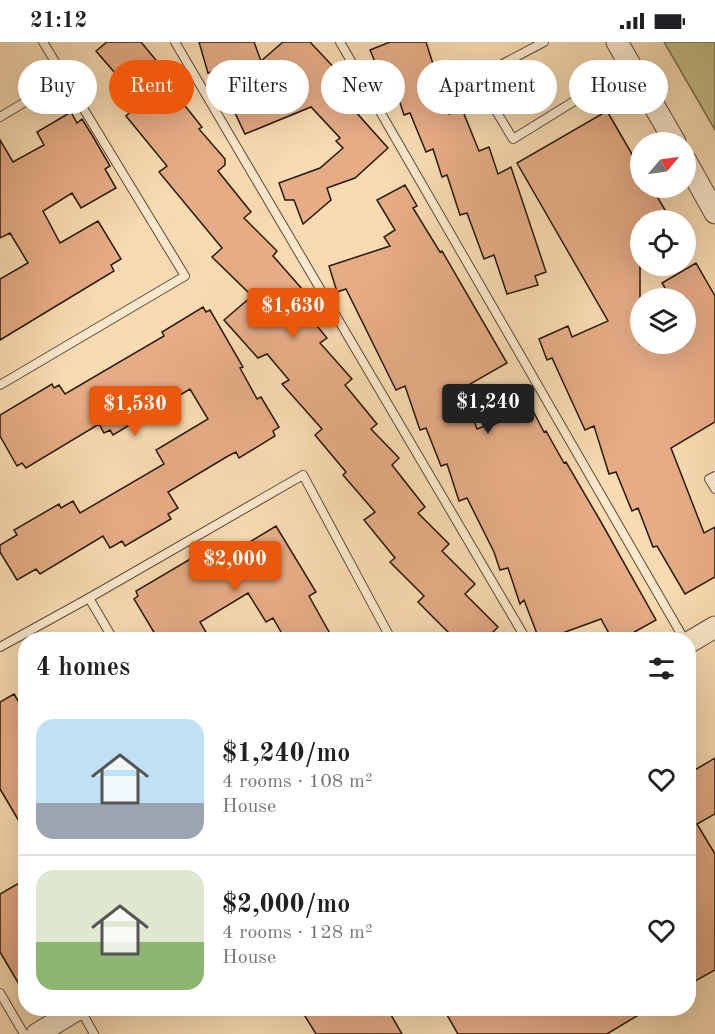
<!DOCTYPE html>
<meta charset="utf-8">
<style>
:root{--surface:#fff;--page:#f2f2f2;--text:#202124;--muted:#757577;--line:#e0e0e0;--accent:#ea580c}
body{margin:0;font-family:"Old Standard TT",serif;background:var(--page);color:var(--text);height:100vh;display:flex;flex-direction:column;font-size:22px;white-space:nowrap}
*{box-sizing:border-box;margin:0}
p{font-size:20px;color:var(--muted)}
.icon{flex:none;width:33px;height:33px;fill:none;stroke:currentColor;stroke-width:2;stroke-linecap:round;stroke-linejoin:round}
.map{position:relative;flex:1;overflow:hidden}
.sheet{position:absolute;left:18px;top:590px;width:678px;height:384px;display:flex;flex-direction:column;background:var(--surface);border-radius:24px;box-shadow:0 6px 24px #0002}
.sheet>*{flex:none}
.hud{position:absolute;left:18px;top:18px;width:680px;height:54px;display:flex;gap:12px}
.needle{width:39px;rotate:61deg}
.tools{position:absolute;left:630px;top:90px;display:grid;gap:12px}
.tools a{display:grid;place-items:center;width:66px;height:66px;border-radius:50%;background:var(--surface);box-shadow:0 6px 24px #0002;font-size:30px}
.price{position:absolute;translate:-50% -51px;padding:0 14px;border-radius:6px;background:var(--accent);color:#fff;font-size:20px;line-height:39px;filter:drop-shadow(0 2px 3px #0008)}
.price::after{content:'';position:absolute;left:50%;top:36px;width:18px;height:14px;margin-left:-9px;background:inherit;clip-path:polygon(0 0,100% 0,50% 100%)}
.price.selected{background:#222;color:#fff}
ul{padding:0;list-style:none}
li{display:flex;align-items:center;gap:18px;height:150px;padding:0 18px}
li+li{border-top:2px solid var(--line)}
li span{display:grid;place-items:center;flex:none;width:168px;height:120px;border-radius:18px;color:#555}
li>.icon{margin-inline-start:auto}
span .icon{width:72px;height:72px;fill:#fffc;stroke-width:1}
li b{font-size:26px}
h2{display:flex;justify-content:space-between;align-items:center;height:72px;padding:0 18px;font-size:26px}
.tag{padding:0 21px;border-radius:27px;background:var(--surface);box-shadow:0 6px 24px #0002;font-size:21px;line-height:54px}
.tag.selected{background:var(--accent);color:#fff}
.status{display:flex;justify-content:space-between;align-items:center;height:42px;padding:0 30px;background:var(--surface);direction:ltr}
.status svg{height:16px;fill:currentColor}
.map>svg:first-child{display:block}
.green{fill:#c2be88;stroke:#746c4a;stroke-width:1.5}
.building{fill:#e6ac86;stroke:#271a0d;stroke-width:1.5}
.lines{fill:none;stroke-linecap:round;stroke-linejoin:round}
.service-casing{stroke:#5b4a36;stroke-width:10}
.tertiary-casing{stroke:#5b4a36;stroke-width:23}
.service{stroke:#fae8cc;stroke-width:8}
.tertiary{stroke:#fae8cc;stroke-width:21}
</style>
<div class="status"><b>21:12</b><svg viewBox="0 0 49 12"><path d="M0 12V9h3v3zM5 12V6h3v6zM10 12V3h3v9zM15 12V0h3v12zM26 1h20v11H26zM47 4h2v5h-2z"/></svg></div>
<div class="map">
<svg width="715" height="992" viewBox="0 0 715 992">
<rect width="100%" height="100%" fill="#f8dbb1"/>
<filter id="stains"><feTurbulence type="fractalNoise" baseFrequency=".00333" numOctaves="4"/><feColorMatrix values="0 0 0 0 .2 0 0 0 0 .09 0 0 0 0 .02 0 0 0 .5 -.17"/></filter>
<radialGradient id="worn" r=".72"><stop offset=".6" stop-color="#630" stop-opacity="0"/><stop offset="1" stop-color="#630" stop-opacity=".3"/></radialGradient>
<!-- green -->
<path class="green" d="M664,0H715V88Z"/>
<!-- building -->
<path class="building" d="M107,0H141L179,46L174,50L202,85L199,87L225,117V123L218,129L251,170L244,176L277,209L273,214L303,248L294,256L327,296L320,301L352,337L345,343L377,382L371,387L399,416L392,423L425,465L418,471L449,502L442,509L475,542L465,552L498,585L486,597H455L418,560L424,554L390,520L395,516L364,478L375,470L343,433L346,430L315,393L322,387L282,342L289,338L267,312L258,316L224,278L252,254L212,215L222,206L159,130L167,124L126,74L130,70L110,47L121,38L96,9Z
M199,0H254L261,19L283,0H310L342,34L336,40L360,65L355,69L388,106L355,136L327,146L331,158L303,182L294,158H285L279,141L320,126L343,106L336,99L340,96L311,65L245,92L215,29L208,31Z
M390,0H426L449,72L462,67L479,109L489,105L498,132L511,125L546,230L535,234L538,243L507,252L494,213L484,217L467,171L460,173L447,133L442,135L433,107L426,110L410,71L404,73L391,33L382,37L370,8Z
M607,69L640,126V146H652L671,178H640V302H686V256H671L662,241L696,221L715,254V380L671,406L704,491L715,485V535L685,552L657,504L653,505L638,466L632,469L616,430L609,432L594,384L585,388L552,316L547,318L539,297L568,284L572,295L608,279L517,121Z
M71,70L77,81L82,77L92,93L110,124L105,127L116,146L81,166L72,151L43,169L60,201L98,179L121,217L111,223L114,229L0,298V237L28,221L10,191L0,196V98L13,120L44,103L37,90Z
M405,143L417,164L413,166L440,210L442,209L507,321L463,346L477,387L487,383L488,386L529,364L532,367L544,390L546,389L564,421L566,420L601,480L656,578L622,597H612L601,577L546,597H539L524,558L520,562L508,526L500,528L494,510L467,456L459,459L447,422L441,424L426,386L420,388L405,344L396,348L346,247L337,250L329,224L390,204L384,195L395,188L377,158Z
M203,265L206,270L210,268L243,325L240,326L257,357L261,355L279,385L273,389L275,394L239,416L236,410L228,414L168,450L178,466L168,472L171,477L125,504L122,499L110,506L103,494L40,532L36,527L17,538L0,510V503L17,493L14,488L59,462L61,466L73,459L80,471L164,422L156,408L208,377L190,347L113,393L110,388L104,391L99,382L26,426L22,421L17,424L0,394V373L52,342L54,346L59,343L65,352L164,294L162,290Z
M276,484L316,550L309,554L333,597H285L273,576L266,580L248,551L200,580L210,597H158L134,557L138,554L136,549L192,516L195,521L200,518L205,527Z
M14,652L26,672V791L0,747V660Z
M715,716V772L697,782L715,812V928L688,943V732Z
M26,837V954L0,910V852Z
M300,966H387L402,992H316Z
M443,966H650L607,992H458Z"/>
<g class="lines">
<defs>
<path id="service" d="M175,0L526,597
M340,0L684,597
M544,0L476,36L513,97L631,24
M0,75L65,36
M0,343L185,234L43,0
M715,434L709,437L715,447
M89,556L113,597
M0,605L89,556L303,433L391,597
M0,951L24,992
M80,967L94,992"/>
<path id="tertiary" d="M617,0L675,100
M686,119L715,171
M688,601L715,585
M37,992L80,966"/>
</defs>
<!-- service casing -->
<use href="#service" class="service-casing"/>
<!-- tertiary casing -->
<use href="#tertiary" class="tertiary-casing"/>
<!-- service -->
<use href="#service" class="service"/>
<!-- tertiary -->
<use href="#tertiary" class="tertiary"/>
</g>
<rect width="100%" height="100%" filter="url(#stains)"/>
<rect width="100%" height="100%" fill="url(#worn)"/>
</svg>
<div class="tools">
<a><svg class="needle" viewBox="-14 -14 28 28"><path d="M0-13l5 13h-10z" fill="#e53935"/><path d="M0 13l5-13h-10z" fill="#757577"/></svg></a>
<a><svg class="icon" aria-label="locate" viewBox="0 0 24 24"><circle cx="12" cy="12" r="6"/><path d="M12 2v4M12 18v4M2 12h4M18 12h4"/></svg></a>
<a><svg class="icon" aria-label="layers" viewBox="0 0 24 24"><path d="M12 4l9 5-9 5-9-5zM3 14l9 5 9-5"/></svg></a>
</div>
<b class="price" style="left:293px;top:297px">$1,630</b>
<b class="price selected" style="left:488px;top:393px">$1,240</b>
<b class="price" style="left:135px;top:395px">$1,530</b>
<b class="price" style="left:235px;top:550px">$2,000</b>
<div class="hud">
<a class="tag">Buy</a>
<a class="tag selected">Rent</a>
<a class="tag">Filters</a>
<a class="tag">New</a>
<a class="tag">Apartment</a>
<a class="tag">House</a>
</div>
<section class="sheet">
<h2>4 homes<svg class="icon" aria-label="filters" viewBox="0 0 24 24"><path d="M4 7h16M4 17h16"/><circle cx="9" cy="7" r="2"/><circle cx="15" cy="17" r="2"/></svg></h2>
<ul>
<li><span style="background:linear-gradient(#bfe0f5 70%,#9aa5b1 0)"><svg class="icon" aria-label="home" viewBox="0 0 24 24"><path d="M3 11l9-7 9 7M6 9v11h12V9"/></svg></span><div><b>$1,240/mo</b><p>4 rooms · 108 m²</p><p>House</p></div><svg class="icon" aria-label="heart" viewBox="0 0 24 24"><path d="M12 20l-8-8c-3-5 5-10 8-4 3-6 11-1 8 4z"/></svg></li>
<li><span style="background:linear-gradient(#dfe7d0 60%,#8fb573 0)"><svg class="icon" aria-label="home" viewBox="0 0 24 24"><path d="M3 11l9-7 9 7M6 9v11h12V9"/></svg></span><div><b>$2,000/mo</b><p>4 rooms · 128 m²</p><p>House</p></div><svg class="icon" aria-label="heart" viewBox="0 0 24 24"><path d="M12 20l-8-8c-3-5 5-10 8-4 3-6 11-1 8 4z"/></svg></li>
</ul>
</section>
</div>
